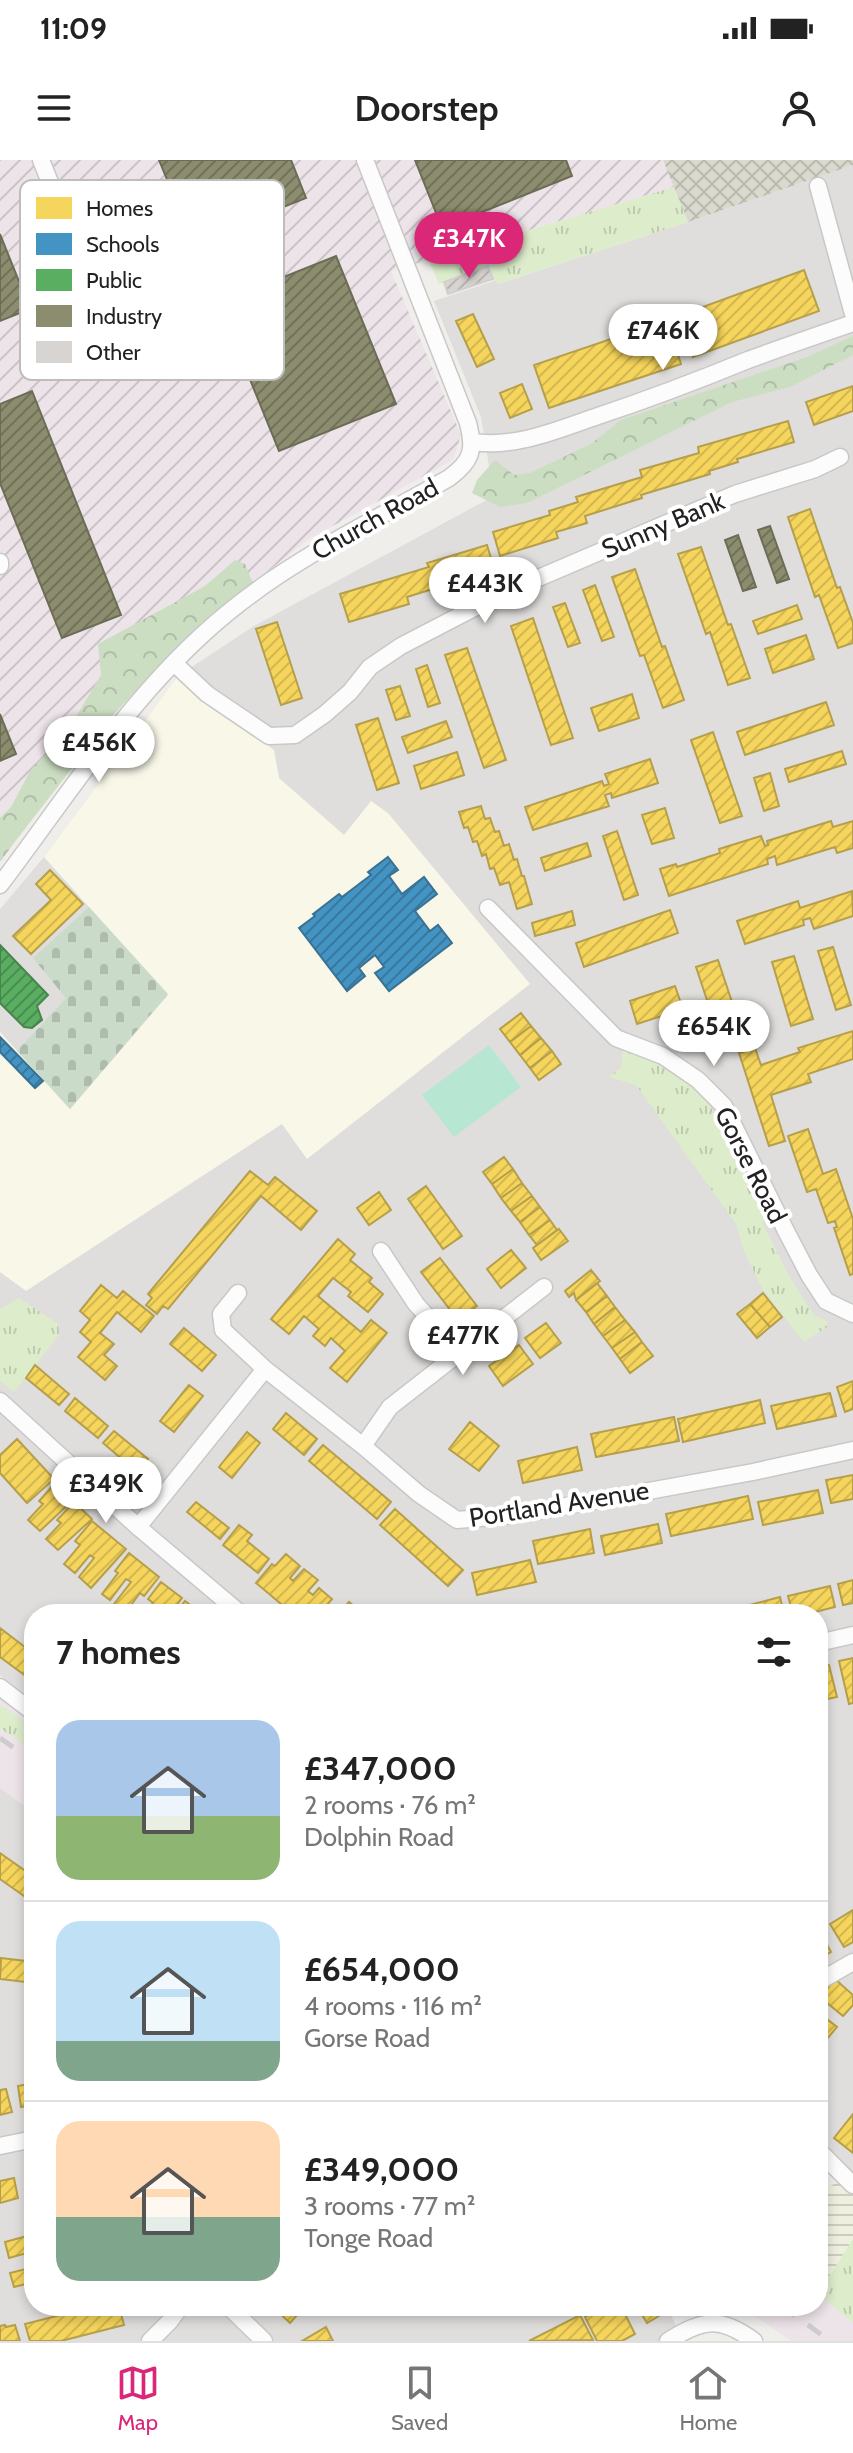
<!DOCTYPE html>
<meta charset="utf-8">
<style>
:root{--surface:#fff;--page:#f6f6f6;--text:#222;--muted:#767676;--line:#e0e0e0;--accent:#db2777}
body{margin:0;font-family:Cabin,sans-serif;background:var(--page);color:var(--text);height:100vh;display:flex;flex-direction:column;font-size:30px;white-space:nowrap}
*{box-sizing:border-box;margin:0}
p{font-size:26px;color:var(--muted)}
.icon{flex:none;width:44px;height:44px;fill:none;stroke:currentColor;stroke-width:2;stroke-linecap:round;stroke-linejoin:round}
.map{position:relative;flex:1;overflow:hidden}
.panel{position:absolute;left:24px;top:1444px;width:804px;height:712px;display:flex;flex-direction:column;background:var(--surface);border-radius:32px;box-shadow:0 4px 12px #0003}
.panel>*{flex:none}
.price{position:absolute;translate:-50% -68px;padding:0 18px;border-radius:28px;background:#fff;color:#222;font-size:26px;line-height:52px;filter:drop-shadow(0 2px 4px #0008)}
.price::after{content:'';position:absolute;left:50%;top:48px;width:24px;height:18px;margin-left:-12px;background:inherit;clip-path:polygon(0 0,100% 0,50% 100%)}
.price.selected{background:var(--accent);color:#fff}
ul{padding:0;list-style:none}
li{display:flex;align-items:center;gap:24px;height:200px;padding:0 32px}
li+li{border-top:2px solid var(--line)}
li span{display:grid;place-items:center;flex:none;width:224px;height:160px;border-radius:24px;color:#555}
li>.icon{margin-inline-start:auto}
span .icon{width:96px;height:96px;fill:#fffc;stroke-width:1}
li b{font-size:34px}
h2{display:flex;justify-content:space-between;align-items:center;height:96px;padding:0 32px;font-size:34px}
.status{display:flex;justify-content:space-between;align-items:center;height:56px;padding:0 40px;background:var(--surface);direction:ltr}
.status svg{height:22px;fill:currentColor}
header{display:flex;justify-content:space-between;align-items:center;height:104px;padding:0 32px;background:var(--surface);font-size:36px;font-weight:600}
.tab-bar{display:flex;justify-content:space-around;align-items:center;height:112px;border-top:2px solid var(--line);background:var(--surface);font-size:22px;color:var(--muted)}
.tab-bar a{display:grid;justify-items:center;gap:4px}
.tab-bar .selected{color:var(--accent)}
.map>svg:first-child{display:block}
.residential{fill:#dfdedc}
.industrial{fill:url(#industrial-furrows)}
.education{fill:#f8f7e8}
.railway{fill:#ede4e9}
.construction{fill:url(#construction-cross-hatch)}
.farmland{fill:url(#farmland-rules)}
.grass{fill:url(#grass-tufts)}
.forest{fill:url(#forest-crowns)}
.cemetery{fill:url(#cemetery-stones)}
.pitch{fill:#b7e6d2}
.homes{fill:url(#homes-hatch);stroke:#b69f4b;stroke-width:2}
.schools{fill:url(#schools-hatch);stroke:#397193;stroke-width:2}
.public{fill:url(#public-hatch);stroke:#49844e;stroke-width:2}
.industry{fill:url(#industry-hatch);stroke:#6c6c57;stroke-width:2}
.building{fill:url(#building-hatch);stroke:#d3d0cc;stroke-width:2}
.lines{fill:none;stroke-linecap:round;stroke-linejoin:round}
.street-casing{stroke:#c9c8c7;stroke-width:19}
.street{stroke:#fdfcfc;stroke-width:16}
.rail{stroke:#ccc;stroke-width:5;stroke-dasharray:16 16;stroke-linecap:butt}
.labels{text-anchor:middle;stroke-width:8;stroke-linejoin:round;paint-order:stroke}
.street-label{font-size:26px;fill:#222;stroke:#fff}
.key{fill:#fff;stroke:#bdbdbd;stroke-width:2}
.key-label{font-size:22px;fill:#222}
</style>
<div class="status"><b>11:09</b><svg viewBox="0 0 49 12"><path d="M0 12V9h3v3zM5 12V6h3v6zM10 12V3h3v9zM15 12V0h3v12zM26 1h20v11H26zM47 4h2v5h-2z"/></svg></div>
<header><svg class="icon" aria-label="menu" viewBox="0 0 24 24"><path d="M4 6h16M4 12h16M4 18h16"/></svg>Doorstep<svg class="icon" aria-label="person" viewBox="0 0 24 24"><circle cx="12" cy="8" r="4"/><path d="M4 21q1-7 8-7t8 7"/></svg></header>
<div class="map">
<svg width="853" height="2181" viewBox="0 0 853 2181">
<defs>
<pattern id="industrial-furrows" width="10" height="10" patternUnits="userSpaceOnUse" patternTransform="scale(2)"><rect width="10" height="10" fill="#ede4e9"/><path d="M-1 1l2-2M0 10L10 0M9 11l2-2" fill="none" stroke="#cbc3c8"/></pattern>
<pattern id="construction-cross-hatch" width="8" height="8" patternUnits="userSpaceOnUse" patternTransform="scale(2)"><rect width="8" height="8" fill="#d9d9cd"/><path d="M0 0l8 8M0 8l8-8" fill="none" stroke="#babab0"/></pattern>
<pattern id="farmland-rules" width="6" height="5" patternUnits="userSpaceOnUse" patternTransform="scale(2)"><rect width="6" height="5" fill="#efefdf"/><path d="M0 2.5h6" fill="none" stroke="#cdcdbf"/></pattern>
<pattern id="grass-tufts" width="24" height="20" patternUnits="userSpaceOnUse" patternTransform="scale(2)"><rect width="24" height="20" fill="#ddeccb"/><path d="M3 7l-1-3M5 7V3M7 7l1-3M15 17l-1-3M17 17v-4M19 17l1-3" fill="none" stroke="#bdcaae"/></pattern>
<pattern id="forest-crowns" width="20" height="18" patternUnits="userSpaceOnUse" patternTransform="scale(2)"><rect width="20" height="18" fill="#cbdec1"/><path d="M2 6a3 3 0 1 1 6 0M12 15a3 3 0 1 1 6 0" fill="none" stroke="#aebea6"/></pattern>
<pattern id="cemetery-stones" width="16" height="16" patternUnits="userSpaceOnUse" patternTransform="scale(2)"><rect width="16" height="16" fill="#cadbca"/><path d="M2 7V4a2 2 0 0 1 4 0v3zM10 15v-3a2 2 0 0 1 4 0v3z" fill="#adbcad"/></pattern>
<pattern id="homes-hatch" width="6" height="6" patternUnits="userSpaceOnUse" patternTransform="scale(2)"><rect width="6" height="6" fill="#f6d55c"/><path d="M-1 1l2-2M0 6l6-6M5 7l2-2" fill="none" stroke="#d3b750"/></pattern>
<pattern id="schools-hatch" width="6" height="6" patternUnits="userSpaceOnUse" patternTransform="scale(2)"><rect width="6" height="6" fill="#4393c3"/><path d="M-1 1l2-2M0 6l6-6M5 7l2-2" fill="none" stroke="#38789e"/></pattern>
<pattern id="public-hatch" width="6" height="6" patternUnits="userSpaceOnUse" patternTransform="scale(2)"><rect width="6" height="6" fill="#5aae61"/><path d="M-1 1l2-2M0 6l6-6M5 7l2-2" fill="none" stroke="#4a8d50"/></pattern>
<pattern id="industry-hatch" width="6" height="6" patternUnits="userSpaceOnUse" patternTransform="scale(2)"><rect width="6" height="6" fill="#8c8c6e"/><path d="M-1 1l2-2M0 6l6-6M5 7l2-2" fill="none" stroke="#72725a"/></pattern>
<pattern id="building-hatch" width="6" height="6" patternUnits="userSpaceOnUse" patternTransform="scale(2)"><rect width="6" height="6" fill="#d7d4d2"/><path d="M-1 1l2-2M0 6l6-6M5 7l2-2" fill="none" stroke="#b8b6b4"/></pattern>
</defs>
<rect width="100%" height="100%" fill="#f0eeeb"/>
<!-- residential -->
<path class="residential" d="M853,5V2013L840,2000L818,2011V1454H34V1541L0,1515V749L44,697L178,516L254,466L494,336L481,257L434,141L497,120L498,124L688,62Z
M0,1620L34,1644V2146H666L684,2181H0Z"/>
<!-- industrial -->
<path class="industrial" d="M0,0H663L674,27L391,111L461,275L453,300L309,379L253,423L174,490L114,554L59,622L0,702Z"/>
<!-- education -->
<path class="education" d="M178,516L274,590L279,618L344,675L371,641L388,653L530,824L307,999L282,964L26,1131L0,1112V872L70,949L168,835L44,697Z"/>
<!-- railway -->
<path class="railway" d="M0,1535L34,1560V1653L0,1628Z
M818,2135L853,2162V2181H791L740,2146H818Z"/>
<!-- construction -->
<path class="construction" d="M663,0H853V5L688,62Z"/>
<!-- farmland -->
<path class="farmland" d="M841,2020L853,2032V2079L818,2133V2033Z"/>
<!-- grass -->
<path class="grass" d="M674,27L688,62L497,124L496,120L493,121L488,107L439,124L415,68L439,60L442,68L437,71C447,87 453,89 472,87Z
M623,889C642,896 664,903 680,915C721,946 747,1010 770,1056L762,1062L789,1116L814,1155L827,1161V1167L804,1182L763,1130L744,1091L736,1064L636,925L609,917L621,908Z
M19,1138L58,1164L59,1175L14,1232L0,1221V1149Z
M0,1544L34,1568V1592L0,1568Z
M853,2079V2163L818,2134Z"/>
<!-- forest -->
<path class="forest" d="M853,176V195L790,227L732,242L527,343L500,347L472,333L477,320L495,300L514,315L530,313L591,284L621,260L807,197Z
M235,400L245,404L253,423L174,490L114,554L0,701V658L11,647L30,611L68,570L101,515L98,484L205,426Z"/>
<!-- cemetery -->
<path class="cemetery" d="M89,747L168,834L70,949L17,891L66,838L33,798Z"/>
<!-- pitch -->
<path class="pitch" d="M489,885L521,927L454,977L422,935Z"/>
<!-- homes -->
<path class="homes" d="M804,110L819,151L693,197L678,156Z
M473,154L494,199L477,207L456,161Z
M667,160L681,204L549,248L534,205Z
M522,224L532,249L510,258L500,233Z
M853,226V251L814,265L806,242Z
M788,261L794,282L737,299L738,302L709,311L710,314L641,335L642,338L585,356L587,363L556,372L558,378L500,396L493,372L550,355L549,351L578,342L576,337L642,317L640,310L699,293L698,287Z
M810,349L837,428L840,427L853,463V483L838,488L819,435L815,437L788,357Z
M487,385L493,405L450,418L452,423L407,437L409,444L349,462L340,434L429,407L427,403Z
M701,387L728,465L731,464L750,518L728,525L710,472L706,474L678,394Z
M635,409L662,487L665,486L684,540L663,548L644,495L640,496L612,417Z
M595,425L614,477L602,481L583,430Z
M565,443L580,483L568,487L553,447Z
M797,445L802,459L758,474L753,461Z
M533,458L573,578L551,585L511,466Z
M277,462L302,538L281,545L256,469Z
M806,475L814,499L773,513L765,489Z
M467,488L506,600L484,608L445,495Z
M427,505L440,543L428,547L416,509Z
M400,526L410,556L396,560L386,530Z
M632,534L639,558L599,571L591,548Z
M826,542L834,565L745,595L737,572Z
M378,558L399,623L377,630L356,565Z
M446,561L452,577L408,593L402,577Z
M713,572L742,656L720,663L691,580Z
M842,591L846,604L789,622L785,609Z
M457,592L464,615L421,629L414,606Z
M650,599L658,623L612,638L611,633L605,635L609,646L533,670L525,647L602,621L604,626L609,624L605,614Z
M770,613L779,646L764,651L754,618Z
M481,646L485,659L490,658L495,672L499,671L504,686L509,684L514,700L517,699L522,716H524L532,744L517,749L509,722L500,725L494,708L490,709L486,694L482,696L477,681L473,682L468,667L464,668L459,652Z
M665,648L674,678L652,684L642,655Z
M831,661L833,667L853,661V688L837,693L835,687L777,705L775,696L767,699L768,704L669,736L660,709L676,704L677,707L720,693L719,689L761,676L765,686L768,685L767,681Z
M617,671L638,735L624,740L603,676Z
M587,683L591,696L545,711L541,698Z
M50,710L83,744L31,794L13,776L51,740L36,724Z
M852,731L853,756L814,769L810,758L803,760L804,765L745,784L737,761L798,741L800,748Z
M670,750L678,773L584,807L576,783Z
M572,751L575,765L535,776L532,763Z
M833,787L851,845L836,850L818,791Z
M794,796L813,859L791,866L772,802Z
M718,800L746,884L724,891L696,807Z
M675,826L683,849L637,864L630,841Z
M521,853L531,866L510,882L500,869Z
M531,866L541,878L520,895L510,882Z
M853,871V899L808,914L811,922L771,935L785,981L769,986L739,893L755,888L761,905L800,892L798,888Z
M541,878L552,891L530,908L520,895Z
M552,891L561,904L539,920L530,908Z
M808,969L823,1014L836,1009L853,1059V1114L850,1115L834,1068L837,1067L835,1061L828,1063L816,1029L807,1032L788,976Z
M504,997L513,1009L492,1024L483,1012Z
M513,1009L522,1023L501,1038L492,1024Z
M250,1011L268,1025L275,1017L317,1051L301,1070L261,1036L168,1149L163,1146L157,1154L146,1145L152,1138L148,1134Z
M522,1023L532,1036L511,1051L501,1038Z
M426,1026L462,1076L443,1089L408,1039Z
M379,1032L391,1050L369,1065L357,1048Z
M532,1036L540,1047L520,1062L511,1051Z
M540,1047L550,1060L529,1075L520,1062Z
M550,1060L557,1070L537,1085L529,1075Z
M559,1069L568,1081L541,1100L533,1088Z
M338,1079L355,1094L350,1100L372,1118L369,1122L383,1134L368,1152L348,1136L351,1132L333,1118L318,1136L361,1172L371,1160L387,1173L347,1222L330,1208L345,1191L331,1178L325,1186L313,1176L319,1169L304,1156L289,1174L271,1159Z
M511,1090L526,1108L501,1128L487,1109Z
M440,1098L477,1146L458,1160L421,1112Z
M591,1110L600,1121L576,1140L574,1133L569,1137L565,1131Z
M597,1123L607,1136L586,1152L576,1140Z
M101,1125L117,1138L123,1131L154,1156L141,1172L117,1152L100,1173L114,1184L104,1195L117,1206L105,1220L78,1197L91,1182L80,1172L90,1160L80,1151Z
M763,1133L782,1157L770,1167L750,1144Z
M607,1136L615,1147L594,1164L586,1152Z
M750,1144L770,1167L757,1178L737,1154Z
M615,1147L625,1160L603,1176L594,1164Z
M625,1160L635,1172L612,1188L603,1176Z
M546,1163L561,1183L540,1198L525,1178Z
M184,1168L216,1195L202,1211L170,1184Z
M635,1172L642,1182L620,1199L612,1188Z
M642,1182L653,1196L630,1213L620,1199Z
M519,1185L533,1204L503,1226L489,1206Z
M35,1205L69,1234L59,1245L26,1218Z
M853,1221V1249L845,1252L837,1227Z
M189,1225L203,1236L174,1272L160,1261Z
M830,1233L836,1256L777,1269L771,1246Z
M75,1238L108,1266L98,1278L65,1251Z
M760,1240L765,1263L683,1282L678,1259Z
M286,1253L317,1279L304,1295L273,1269Z
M674,1257L679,1281L596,1297L591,1274Z
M470,1262L499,1286L479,1311L449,1289Z
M114,1271L148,1299L137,1312L103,1283Z
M247,1272L260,1283L232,1318L219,1307Z
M17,1279L54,1319L27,1343L0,1313V1295Z
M323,1285L391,1342L377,1359L309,1301Z
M577,1287L582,1310L523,1323L518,1301Z
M853,1315V1339L831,1343L826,1320Z
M55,1323L73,1340L40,1371L28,1360L43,1344L39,1341Z
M818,1330L823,1353L763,1365L758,1342Z
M748,1336L753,1359L671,1376L666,1354Z
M74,1342L92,1359L58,1390L46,1379L61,1363L57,1360Z
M196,1342L229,1368L220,1379L187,1352Z
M395,1349L463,1410L448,1426L380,1365Z
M92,1361L126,1389L91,1428L79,1417L94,1398L90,1395L75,1413L64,1404L80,1385L75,1381Z
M658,1364L662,1383L605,1395L601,1376Z
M239,1365L252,1375L247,1381L269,1399L258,1413L223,1385Z
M590,1369L594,1393L538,1404L533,1381Z
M129,1393L159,1417L144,1436L140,1433L125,1453L114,1444L131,1422L126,1419L110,1440L102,1434L118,1413L115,1411Z
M286,1394L300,1406L290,1418L293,1421L304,1409L318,1420L308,1431L313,1435L319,1428L332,1439L326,1446L333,1452L339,1446L343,1449L349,1442L355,1447L350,1454H293L256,1423L272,1404L275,1406Z
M530,1400L536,1422L477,1435L472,1413Z
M853,1420V1443L843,1445L838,1424Z
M161,1422L182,1438L170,1454H144L153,1443L148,1439Z
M830,1426L835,1447L807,1454H793L788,1436Z
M780,1437L784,1454H740L738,1448Z
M185,1441L202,1454H175Z
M0,1468L34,1494V1522L0,1497Z
M853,1498V1543L849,1544L839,1501Z
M829,1505L837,1537L827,1539L825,1530L818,1531L820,1539L818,1540V1507Z
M0,1693L34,1717V1743L0,1719Z
M853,1750V1782L844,1787L830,1764Z
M818,1769L831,1792L818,1800Z
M1,1798L34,1802V1823L0,1819Z
M835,1819L853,1835V1845L843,1856L820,1837Z
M818,1852L837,1867L822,1885L818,1882Z
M34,1923V1945L21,1947L18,1926Z
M6,1929L12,1952L0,1955V1930Z
M853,1954V1993L834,1978Z
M14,2018L18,2038L0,2043V2021Z
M34,2074V2091L9,2098L5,2082Z
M34,2107V2122L14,2127L10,2113Z
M96,2146H119L124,2165L61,2181H30L25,2164Z
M272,2146H305L290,2163Z
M421,2146H448L447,2155L420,2151Z
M605,2146H621L635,2174L622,2181H597L585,2157Z
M637,2146H657L662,2154L647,2163Z
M580,2155L593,2180L529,2181Z
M5,2165L6,2167L15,2165L20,2181H0V2166Z
M326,2167L333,2181H302Z"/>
<!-- schools -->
<path class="schools" d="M388,697L398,710L389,716L402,734L424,717L437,734L415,751L430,771L438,765L452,783L389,831L375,813L384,807L375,795L359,808L365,816L347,831L299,768L315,756L313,754L339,734L342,737L371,715L368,712Z
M0,877L43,921L35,928L0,892Z"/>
<!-- public -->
<path class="public" d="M0,785L48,835L37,846L42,860L32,868L24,867L0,843Z"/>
<!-- industry -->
<path class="industry" d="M159,0H291L306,38L193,83Z
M415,0H566L572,16L442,68Z
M0,74L30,149L0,161Z
M336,96L396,244L279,291L219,143Z
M32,231L121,455L62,478L0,323V244Z
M770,366L789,419L777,423L758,370Z
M738,375L756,427L743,431L725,380Z
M0,554L16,594L0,601Z"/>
<!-- building -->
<path class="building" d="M488,106L493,119L448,134L444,122Z"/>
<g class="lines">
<defs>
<path id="street" d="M41,0L120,197L152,186
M818,26L853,154
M473,282C517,288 557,270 598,256C649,239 699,220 748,200C783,187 818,175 853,163
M0,402V406
M174,503L207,534L269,576L295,575L325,554L350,532L370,507L401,486L501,434L735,334L815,309L840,297
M0,725C75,626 141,519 240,443C304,393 379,358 449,318C472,301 475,290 468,263L365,0
M488,748L616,878L663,896L698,920L724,946L786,1071L809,1115L826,1141L853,1154
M381,1091L416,1144L460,1193
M238,1133L221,1154L223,1170L265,1209L363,1286L419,1334L457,1360L516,1355L572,1345L753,1312L853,1290
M0,1241L138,1367L241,1454
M363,1286L390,1247L544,1127
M138,1367L265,1209
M818,1483L853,1475
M0,1527L34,1553
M818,1822L853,1802
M0,1986L34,1979
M818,1990L853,2025
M228,2146L264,2181
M150,2181L170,2161L181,2146
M668,2181C703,2159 720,2156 754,2181"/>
</defs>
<!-- street casing -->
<use href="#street" class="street-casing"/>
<!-- street -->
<use href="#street" class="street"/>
<!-- rail -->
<path class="rail" d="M0,1578L34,1602
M782,2146L830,2181"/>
</g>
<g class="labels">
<!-- street labels -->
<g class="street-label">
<text transform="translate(375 359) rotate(-29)" y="9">Church Road</text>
<text transform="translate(663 365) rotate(-23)" y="9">Sunny Bank</text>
<text transform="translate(751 1005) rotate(63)" y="9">Gorse Road</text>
<text transform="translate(559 1344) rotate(-9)" y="9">Portland Avenue</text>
</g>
</g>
<!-- legend -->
<rect x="20" y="20" width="264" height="200" rx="12" class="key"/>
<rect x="36" y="37" width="36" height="22" fill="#f6d55c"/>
<rect x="36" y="73" width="36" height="22" fill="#4393c3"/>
<rect x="36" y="109" width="36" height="22" fill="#5aae61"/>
<rect x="36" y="145" width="36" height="22" fill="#8c8c6e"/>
<rect x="36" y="181" width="36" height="22" fill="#d7d4d2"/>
<g class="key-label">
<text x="86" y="56">Homes</text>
<text x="86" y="92">Schools</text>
<text x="86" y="128">Public</text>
<text x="86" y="164">Industry</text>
<text x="86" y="200">Other</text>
</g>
</svg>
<b class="price selected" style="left:469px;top:120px">£347K</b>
<b class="price" style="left:663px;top:212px">£746K</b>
<b class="price" style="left:485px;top:465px">£443K</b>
<b class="price" style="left:99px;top:624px">£456K</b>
<b class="price" style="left:714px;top:908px">£654K</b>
<b class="price" style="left:463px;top:1217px">£477K</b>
<b class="price" style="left:106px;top:1365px">£349K</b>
<section class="panel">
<h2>7 homes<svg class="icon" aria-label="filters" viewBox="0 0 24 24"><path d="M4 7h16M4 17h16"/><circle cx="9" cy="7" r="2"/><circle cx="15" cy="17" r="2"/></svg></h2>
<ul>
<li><span style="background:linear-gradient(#a9c7e8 60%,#8fb573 0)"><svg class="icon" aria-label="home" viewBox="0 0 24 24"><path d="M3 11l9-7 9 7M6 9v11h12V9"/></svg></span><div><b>£347,000</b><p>2 rooms · 76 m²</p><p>Dolphin Road</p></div></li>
<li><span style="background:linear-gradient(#bfe0f5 75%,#7fa58c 0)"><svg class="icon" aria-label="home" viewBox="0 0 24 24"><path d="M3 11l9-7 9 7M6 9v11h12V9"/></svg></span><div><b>£654,000</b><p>4 rooms · 116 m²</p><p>Gorse Road</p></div></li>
<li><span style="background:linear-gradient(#ffd9b3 60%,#7fa58c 0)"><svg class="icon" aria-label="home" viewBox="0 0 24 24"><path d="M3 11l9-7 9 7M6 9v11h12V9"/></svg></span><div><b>£349,000</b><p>3 rooms · 77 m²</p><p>Tonge Road</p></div></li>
</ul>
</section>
</div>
<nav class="tab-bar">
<a class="selected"><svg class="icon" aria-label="map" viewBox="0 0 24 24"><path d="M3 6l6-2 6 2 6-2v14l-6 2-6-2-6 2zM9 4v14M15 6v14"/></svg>Map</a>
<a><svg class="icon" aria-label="saved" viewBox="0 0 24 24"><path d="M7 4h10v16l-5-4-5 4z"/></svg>Saved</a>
<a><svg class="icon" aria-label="home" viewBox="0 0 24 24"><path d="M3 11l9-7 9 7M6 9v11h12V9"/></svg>Home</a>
</nav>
